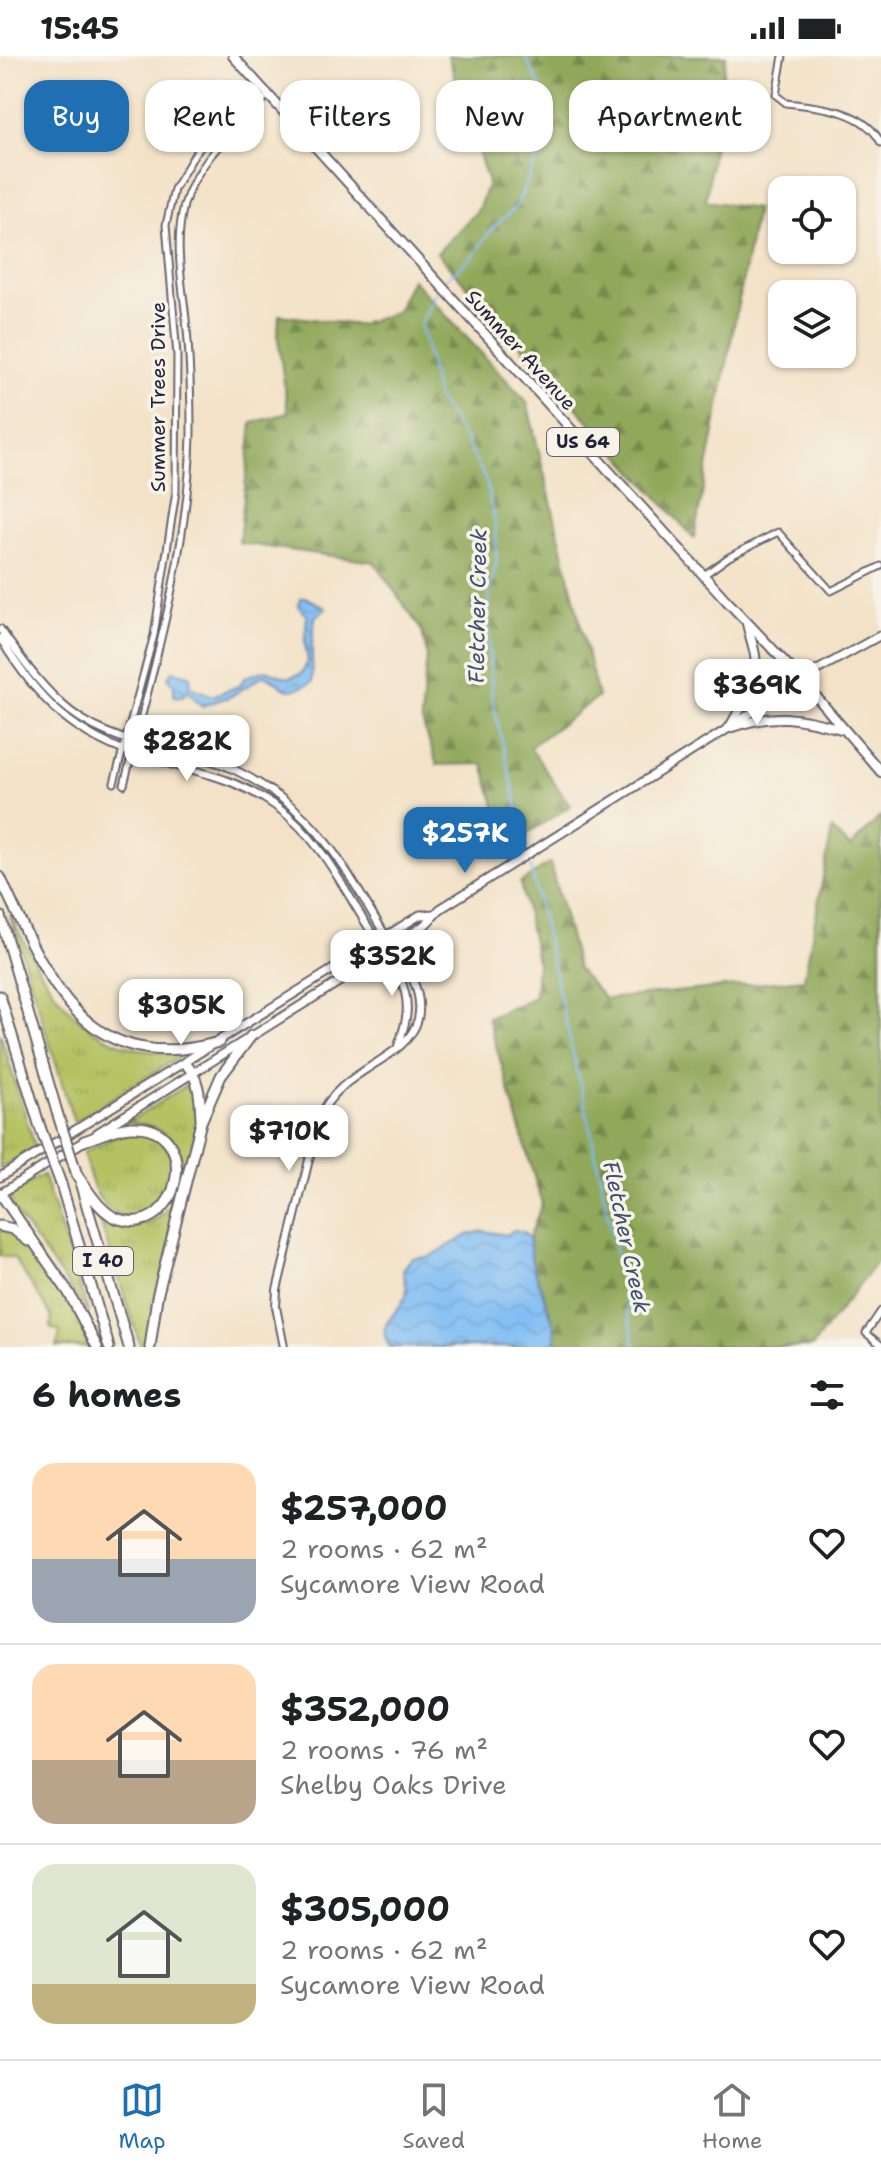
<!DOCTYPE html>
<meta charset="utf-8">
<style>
:root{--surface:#fff;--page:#f2f2f2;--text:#202124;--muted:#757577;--line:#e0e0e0;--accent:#1f6fb2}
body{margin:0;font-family:"Shantell Sans",sans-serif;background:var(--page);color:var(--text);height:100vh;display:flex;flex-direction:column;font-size:30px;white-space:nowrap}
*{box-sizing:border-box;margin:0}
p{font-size:26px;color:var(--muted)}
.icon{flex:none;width:44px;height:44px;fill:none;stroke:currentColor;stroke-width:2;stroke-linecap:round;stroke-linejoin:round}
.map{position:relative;height:1291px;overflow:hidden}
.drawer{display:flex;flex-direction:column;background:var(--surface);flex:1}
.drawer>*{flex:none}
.hud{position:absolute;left:24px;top:24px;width:834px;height:72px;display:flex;gap:16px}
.buttons{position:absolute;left:768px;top:120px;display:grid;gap:16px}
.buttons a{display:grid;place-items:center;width:88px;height:88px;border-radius:16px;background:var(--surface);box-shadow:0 2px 6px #0004;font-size:40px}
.price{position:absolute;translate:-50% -68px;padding:0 18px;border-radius:16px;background:#fff;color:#222;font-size:26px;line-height:52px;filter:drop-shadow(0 2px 4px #0008)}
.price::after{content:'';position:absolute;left:50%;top:48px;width:24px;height:18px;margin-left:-12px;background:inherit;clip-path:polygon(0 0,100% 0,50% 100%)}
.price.on{background:var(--accent);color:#fff}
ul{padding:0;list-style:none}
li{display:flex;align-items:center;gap:24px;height:200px;padding:0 32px}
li+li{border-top:2px solid var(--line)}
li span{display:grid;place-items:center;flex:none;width:224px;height:160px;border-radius:24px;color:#555}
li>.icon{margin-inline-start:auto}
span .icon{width:96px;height:96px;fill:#fffc;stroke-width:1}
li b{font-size:34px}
h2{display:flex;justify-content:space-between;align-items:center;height:96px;padding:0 32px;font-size:34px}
.pill{padding:0 28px;border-radius:24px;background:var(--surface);box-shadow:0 2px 6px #0004;font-size:28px;line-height:72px}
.pill.on{background:var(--accent);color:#fff}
.status{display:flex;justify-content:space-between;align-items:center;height:56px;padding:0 40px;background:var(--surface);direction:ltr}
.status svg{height:22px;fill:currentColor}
.menu{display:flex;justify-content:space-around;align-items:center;height:112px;border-top:2px solid var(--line);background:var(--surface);font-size:22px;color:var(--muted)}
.menu a{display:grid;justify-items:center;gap:4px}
.menu .on{color:var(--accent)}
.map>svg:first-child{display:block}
.grass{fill:url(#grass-tufts);stroke:#6c7250;stroke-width:2}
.forest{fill:url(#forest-firs);stroke:#59654a;stroke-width:2}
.water{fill:url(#water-waves);stroke:#527098;stroke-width:2}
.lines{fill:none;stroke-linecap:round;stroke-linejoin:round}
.stream{stroke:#81bef4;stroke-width:2}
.minor-casing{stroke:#6b656c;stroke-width:9}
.tertiary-casing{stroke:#6b656c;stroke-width:10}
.secondary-casing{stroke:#6b656c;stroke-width:11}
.primary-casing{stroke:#6b656c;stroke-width:12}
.motorway-casing{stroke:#6b656c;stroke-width:13}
.minor{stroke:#fff;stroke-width:5}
.tertiary{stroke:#fff;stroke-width:6}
.secondary{stroke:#fff;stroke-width:7}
.primary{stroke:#fff;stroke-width:8}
.motorway{stroke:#fff;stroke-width:9}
.motorway-bridge-casing{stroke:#6b656c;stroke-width:13;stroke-linecap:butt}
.motorway-bridge{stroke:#fff;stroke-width:9}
.labels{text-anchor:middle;stroke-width:7;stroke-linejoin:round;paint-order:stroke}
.shield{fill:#f7f3e8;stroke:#62616f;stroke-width:2}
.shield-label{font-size:18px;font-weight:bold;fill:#22223b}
.street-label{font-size:20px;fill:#22223b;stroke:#f7f3e8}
.water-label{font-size:22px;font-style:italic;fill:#3e5172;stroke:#f7f3e8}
</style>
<div class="status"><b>15:45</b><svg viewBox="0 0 49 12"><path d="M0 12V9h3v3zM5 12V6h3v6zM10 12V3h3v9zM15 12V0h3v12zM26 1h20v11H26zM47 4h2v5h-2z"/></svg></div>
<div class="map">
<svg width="881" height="1291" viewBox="0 0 881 1291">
<defs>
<pattern id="grass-tufts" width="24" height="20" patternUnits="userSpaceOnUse" patternTransform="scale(2)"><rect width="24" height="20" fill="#b5c264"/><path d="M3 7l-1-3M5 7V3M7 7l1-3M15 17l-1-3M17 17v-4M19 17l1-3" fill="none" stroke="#9ba658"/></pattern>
<pattern id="forest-firs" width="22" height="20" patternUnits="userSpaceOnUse" patternTransform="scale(2)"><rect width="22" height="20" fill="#90a85a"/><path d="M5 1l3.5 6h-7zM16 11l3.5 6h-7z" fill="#75884c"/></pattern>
<pattern id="water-waves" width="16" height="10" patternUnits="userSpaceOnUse" patternTransform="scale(2)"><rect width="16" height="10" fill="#81bef4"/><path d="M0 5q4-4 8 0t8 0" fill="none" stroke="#6fa3d2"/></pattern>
</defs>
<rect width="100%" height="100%" fill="#f7f3e8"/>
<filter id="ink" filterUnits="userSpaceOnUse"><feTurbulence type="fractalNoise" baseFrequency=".0125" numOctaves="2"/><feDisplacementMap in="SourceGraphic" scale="16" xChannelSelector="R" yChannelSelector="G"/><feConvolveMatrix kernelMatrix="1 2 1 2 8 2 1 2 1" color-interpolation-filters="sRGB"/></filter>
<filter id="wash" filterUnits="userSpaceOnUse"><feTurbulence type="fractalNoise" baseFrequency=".006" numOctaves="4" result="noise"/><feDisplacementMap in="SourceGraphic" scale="32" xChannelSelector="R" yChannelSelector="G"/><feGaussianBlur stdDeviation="1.8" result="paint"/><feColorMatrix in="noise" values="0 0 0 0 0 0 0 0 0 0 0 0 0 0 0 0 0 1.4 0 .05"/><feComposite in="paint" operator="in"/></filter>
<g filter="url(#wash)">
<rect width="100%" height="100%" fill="#f3e2c7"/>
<!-- grass -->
<path class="grass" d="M10,859C54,943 81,998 186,997L74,1066Z
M0,977L35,1091L0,1113Z
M191,1026L195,1027L198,1066L148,1291H141L96,1153C168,1220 232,1067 124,1067L131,1062V1065Z
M131,1075C145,1075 155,1078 164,1088C198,1128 135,1194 100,1143C91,1130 88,1112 83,1097L118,1079Z
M43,1119L89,1258L12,1152L10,1138Z
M0,1173C40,1187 77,1253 92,1291H57L60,1275L50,1272L52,1261L14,1202L0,1200Z"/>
<!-- forest -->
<path class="forest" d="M448,0H726L706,145L756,153L694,482L437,197L478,154L488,127Z
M412,223L527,346L598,641L530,691L570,750L507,791L483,708L437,709L421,663L427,599L422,575L374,506L239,487L252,367L288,357L278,282L279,259L359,269L396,256Z
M881,760V1200L812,1291H557L554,1269L532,1207L529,1182L542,1148L488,962L535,941L537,904L520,827L550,807L578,913L605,943L804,923L832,773L850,791Z"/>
<!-- water -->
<path class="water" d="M301,542H307L326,552L315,561L312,588V626C280,644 286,627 264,619L231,640L202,650L188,635L181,641L174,640V629L168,621L173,615L190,619L191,631L212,640L239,630L245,621L266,614L288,622L301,618L308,606L305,586L307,560L298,550Z
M514,1174L523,1176L529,1182L532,1207L554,1269L557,1291H390C374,1267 398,1260 406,1239C409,1231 403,1222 403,1213L412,1202L429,1201L468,1179L483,1175L506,1179Z"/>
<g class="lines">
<!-- stream -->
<path class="stream" d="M443,225L472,201L492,173L516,151L550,72L541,32L525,0
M437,233L421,268L437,341L466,385L486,425L495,469L497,504L489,536L488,575L492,641L527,793
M528,800L591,1077L635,1291"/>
</g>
</g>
<g filter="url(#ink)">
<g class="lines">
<defs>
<path id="minor" d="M783,0L776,39L786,47C818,51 864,53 881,87
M704,519L729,501L778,476L831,535L881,510
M114,727L154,579L176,435L177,300L166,169L174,133L196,96L260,31
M124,729C153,614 188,499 191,379C191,341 190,301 186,263C182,225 174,187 184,149C197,104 237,72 268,39
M881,1255L866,1277L881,1289"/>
<path id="tertiary" d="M0,573C21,602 42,633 70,655C111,687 163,692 212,705C236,712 260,727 281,742C329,776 356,832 386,880C402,904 425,932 418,963C407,1006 339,1011 319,1063L277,1234L276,1251L284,1291
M0,582C37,643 75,682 147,702C197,716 233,720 277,751C313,777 334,814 356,851C371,876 386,900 401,924C411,949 407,965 398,990"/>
<path id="secondary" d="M97,1077L345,922L426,868L440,853L729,672L801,623L881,579
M0,1121L420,859L434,858
M0,1138L86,1084"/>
<path id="primary" d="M233,0L726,544L801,623L881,716
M730,671C742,649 759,625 755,599C753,588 749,578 747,567
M729,672C775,656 796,661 841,673"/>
<path id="motorway" d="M0,821C47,923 85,1023 219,986
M0,860L57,1056
M0,940L40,1071
M185,1007C200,1023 200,1042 201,1063
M77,1119C88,1134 100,1157 119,1163C181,1183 204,1067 131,1071C115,1072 99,1080 84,1085
M61,1128L109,1291
M81,1130L129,1291
M0,1137L69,1237L97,1291
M0,1170L13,1173L28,1185
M150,1291L157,1241L201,1066L221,1020L251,980"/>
</defs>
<!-- minor casing -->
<use href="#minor" class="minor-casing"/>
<!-- tertiary casing -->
<use href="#tertiary" class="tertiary-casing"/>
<!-- secondary casing -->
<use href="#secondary" class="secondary-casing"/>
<!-- primary casing -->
<use href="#primary" class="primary-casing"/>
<!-- motorway casing -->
<use href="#motorway" class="motorway-casing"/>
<!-- minor -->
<use href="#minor" class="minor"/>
<!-- tertiary -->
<use href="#tertiary" class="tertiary"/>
<!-- secondary -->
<use href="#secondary" class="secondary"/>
<!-- primary -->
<use href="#primary" class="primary"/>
<!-- motorway -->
<use href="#motorway" class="motorway"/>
<defs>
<path id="motorway-bridge" d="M57,1056L77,1119
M40,1071L61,1128"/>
</defs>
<!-- motorway-bridge casing -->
<use href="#motorway-bridge" class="motorway-bridge-casing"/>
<!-- motorway-bridge -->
<use href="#motorway-bridge" class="motorway-bridge"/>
</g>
</g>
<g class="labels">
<!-- shield labels -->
<g class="shield">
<rect x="547" y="372" width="72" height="28" rx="6"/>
<rect x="73" y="1191" width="60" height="28" rx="6"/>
</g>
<g class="shield-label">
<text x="583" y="392">US 64</text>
<text x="103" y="1211">I 40</text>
</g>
<!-- street labels -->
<g class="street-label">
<text transform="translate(521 294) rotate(48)" y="7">Summer Avenue</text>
<text transform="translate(158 341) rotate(-90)" y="7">Summer Trees Drive</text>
</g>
<!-- water labels -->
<g class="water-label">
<text transform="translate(477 550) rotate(-89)" y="8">Fletcher Creek</text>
<text transform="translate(627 1181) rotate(78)" y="8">Fletcher Creek</text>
</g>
</g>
</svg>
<div class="buttons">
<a><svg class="icon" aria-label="locate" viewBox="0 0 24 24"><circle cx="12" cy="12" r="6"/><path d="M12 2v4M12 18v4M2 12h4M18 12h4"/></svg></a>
<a><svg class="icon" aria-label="layers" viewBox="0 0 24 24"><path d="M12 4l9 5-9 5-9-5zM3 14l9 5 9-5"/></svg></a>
</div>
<b class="price" style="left:757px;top:671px">$369K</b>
<b class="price" style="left:187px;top:727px">$282K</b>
<b class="price on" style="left:465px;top:819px">$257K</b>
<b class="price" style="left:392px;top:942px">$352K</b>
<b class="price" style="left:181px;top:991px">$305K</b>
<b class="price" style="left:289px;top:1117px">$710K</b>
<div class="hud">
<a class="pill on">Buy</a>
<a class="pill">Rent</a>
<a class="pill">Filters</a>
<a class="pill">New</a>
<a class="pill">Apartment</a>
</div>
</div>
<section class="drawer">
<h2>6 homes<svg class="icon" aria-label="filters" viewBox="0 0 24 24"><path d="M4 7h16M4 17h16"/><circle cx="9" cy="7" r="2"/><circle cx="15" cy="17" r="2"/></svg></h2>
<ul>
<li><span style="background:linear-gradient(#ffd9b3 60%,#9aa5b1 0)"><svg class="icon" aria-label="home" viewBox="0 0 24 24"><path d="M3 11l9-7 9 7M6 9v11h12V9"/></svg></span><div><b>$257,000</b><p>2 rooms · 62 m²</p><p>Sycamore View Road</p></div><svg class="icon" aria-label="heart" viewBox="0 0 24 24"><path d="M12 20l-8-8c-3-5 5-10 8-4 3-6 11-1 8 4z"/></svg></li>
<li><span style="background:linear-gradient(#ffd9b3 60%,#b9a48a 0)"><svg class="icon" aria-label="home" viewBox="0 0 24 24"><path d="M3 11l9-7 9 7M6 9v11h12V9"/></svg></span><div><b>$352,000</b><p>2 rooms · 76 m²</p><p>Shelby Oaks Drive</p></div><svg class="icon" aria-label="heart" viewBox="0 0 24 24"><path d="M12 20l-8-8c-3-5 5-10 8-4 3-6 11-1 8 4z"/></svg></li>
<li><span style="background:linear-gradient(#dfe7d0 75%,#c2b280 0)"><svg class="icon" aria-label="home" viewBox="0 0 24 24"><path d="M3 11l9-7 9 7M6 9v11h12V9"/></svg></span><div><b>$305,000</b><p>2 rooms · 62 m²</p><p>Sycamore View Road</p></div><svg class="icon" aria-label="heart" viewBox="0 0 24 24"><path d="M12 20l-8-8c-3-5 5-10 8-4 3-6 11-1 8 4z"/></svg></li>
</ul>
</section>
<nav class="menu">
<a class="on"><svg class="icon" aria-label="map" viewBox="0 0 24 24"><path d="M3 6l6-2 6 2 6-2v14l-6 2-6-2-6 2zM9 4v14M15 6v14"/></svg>Map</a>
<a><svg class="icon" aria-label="saved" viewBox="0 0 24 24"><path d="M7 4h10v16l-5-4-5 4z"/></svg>Saved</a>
<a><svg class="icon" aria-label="home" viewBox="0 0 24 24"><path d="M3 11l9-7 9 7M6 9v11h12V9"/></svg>Home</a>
</nav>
